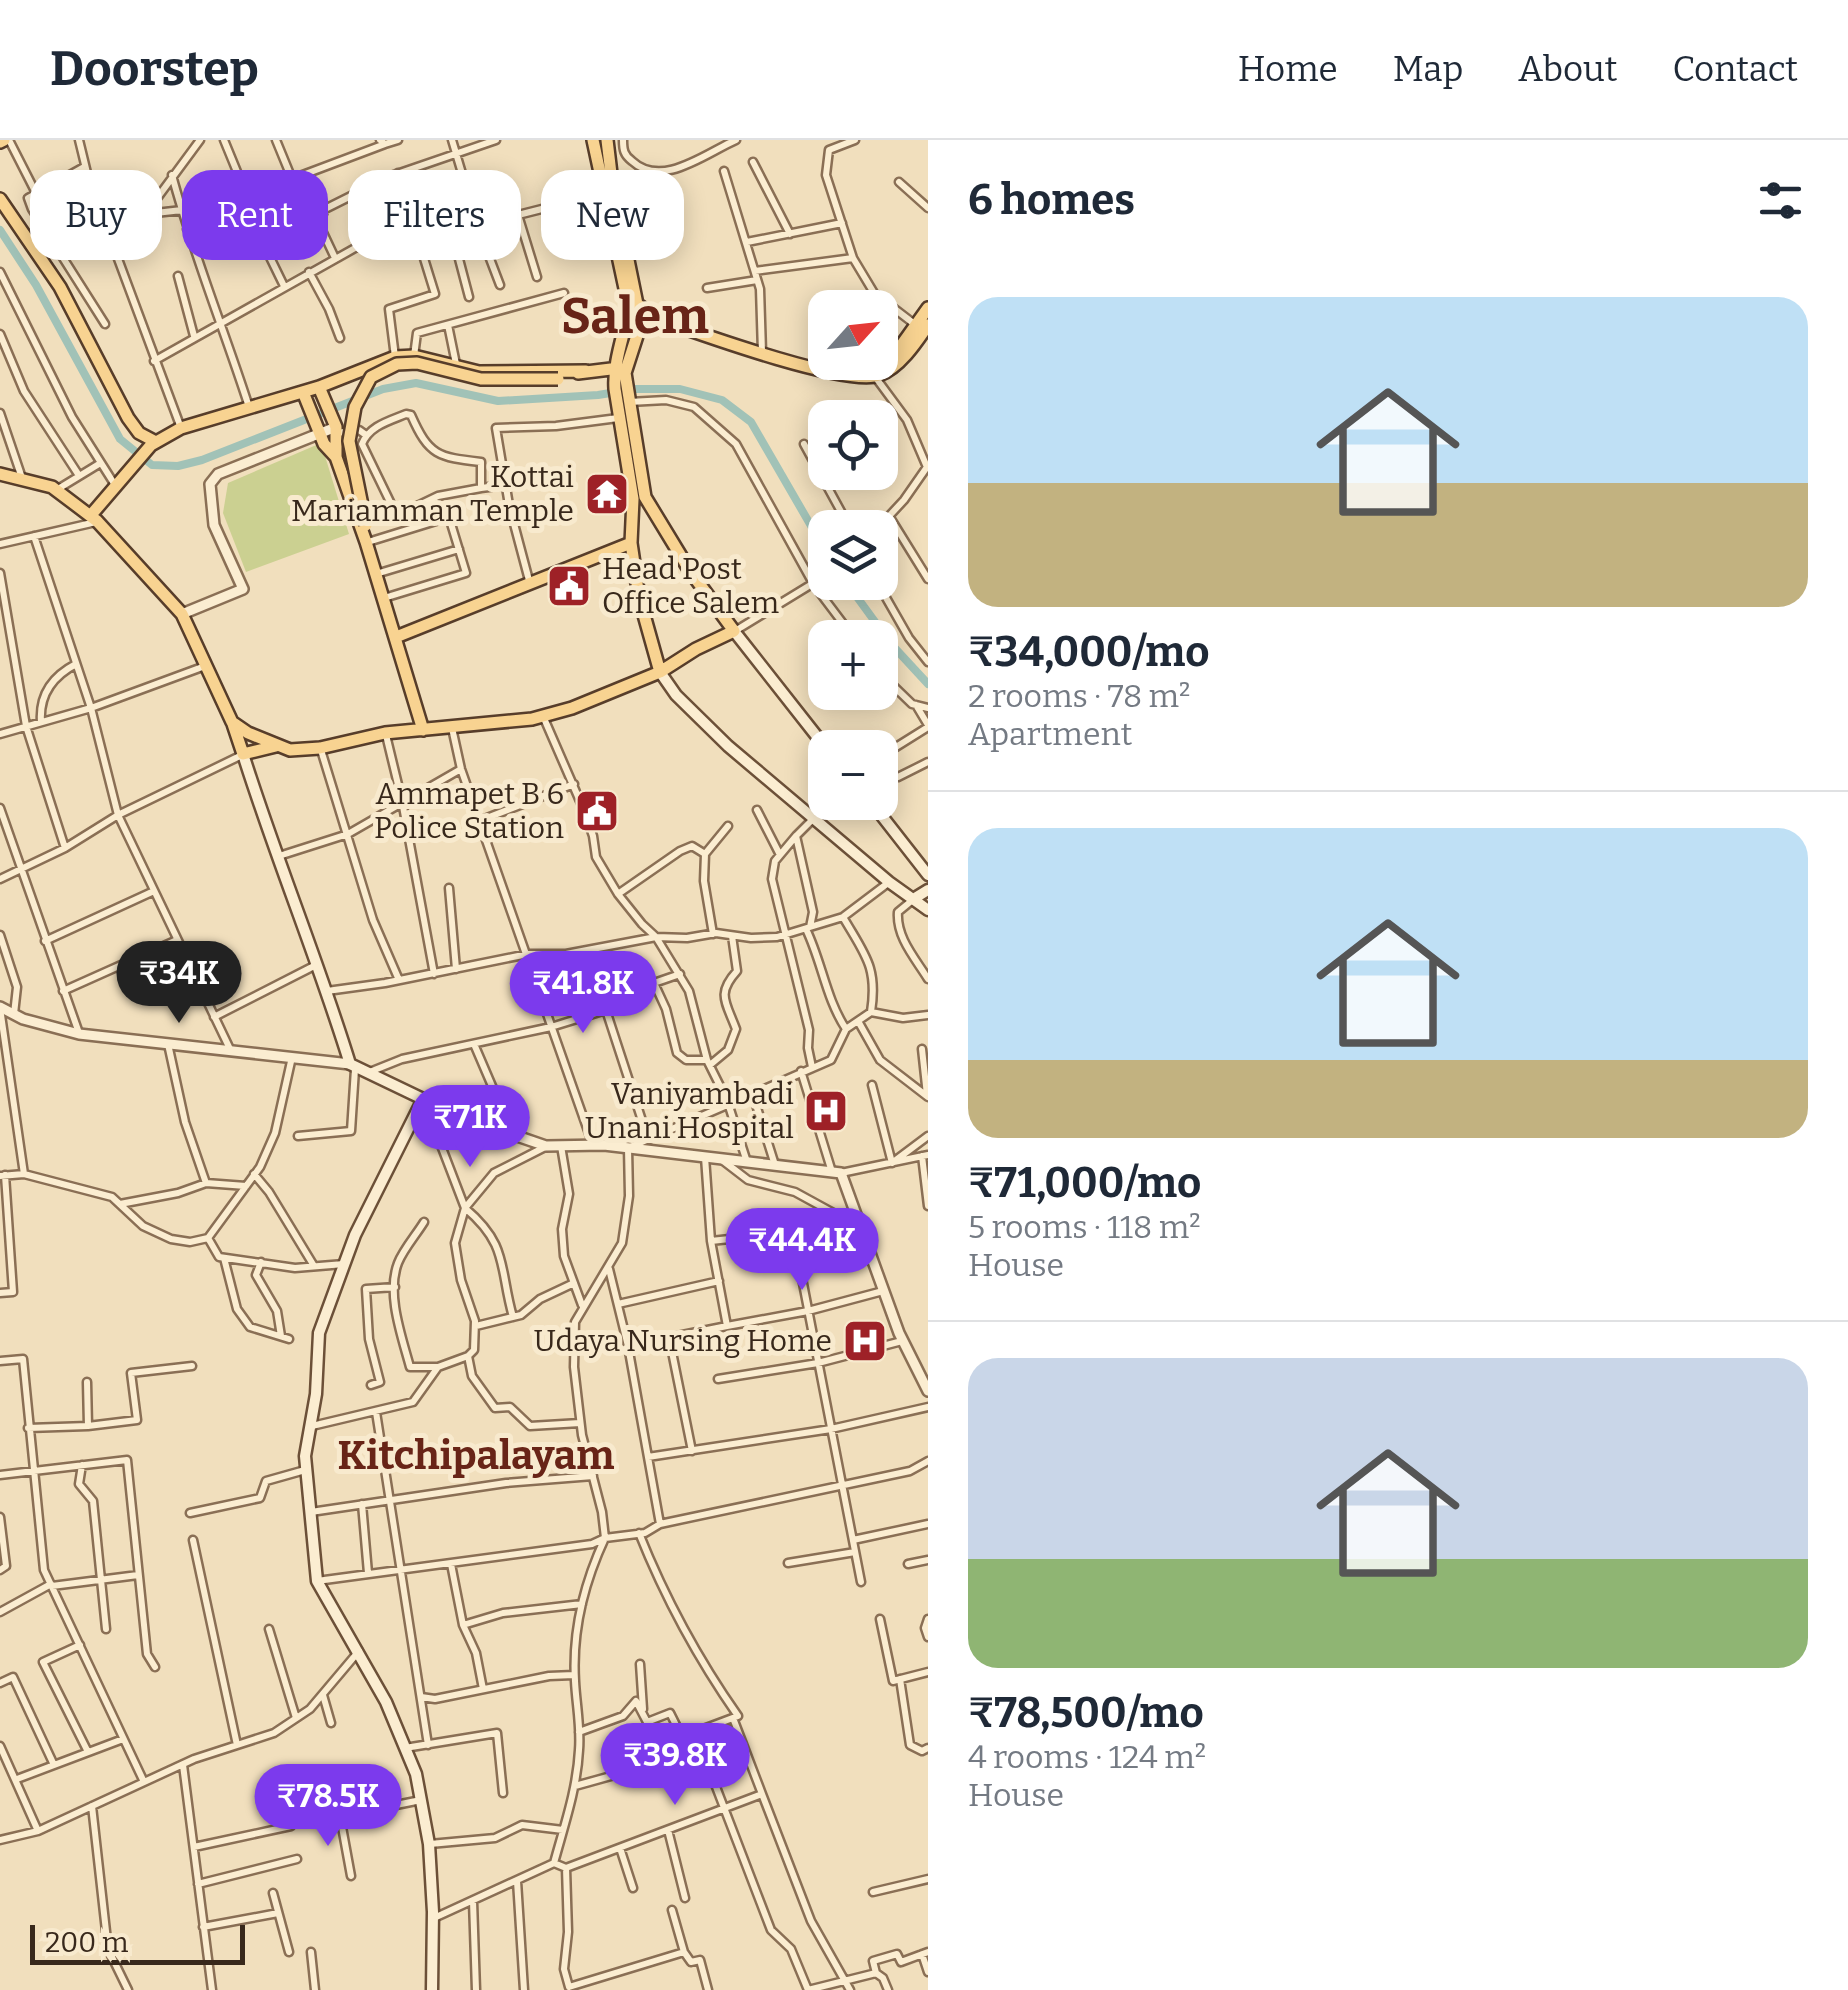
<!DOCTYPE html>
<meta charset="utf-8">
<style>
:root{--surface:#fff;--page:#f2f2f3;--text:#1f2937;--muted:#747a83;--line:#e0e1e3;--accent:#7c3aed}
body{margin:0;font-family:Bitter,serif;background:var(--page);color:var(--text);height:100vh;display:flex;flex-direction:column;font-size:38px;white-space:nowrap}
*{box-sizing:border-box;margin:0}
p{font-size:32px;color:var(--muted)}
.icon{flex:none;width:55px;height:55px;fill:none;stroke:currentColor;stroke-width:2;stroke-linecap:round;stroke-linejoin:round}
.map{position:relative;flex:1;overflow:hidden}
.details{display:flex;flex-direction:column;background:var(--surface);width:920px}
.details>*{flex:none}
.guide{position:absolute;left:30px;top:30px;width:748px;height:90px;display:flex;gap:20px}
.needle{width:65px;rotate:63deg}
.controls{position:absolute;left:808px;top:150px;display:grid;gap:20px}
.controls a{display:grid;place-items:center;width:90px;height:90px;border-radius:20px;background:var(--surface);box-shadow:0 5px 25px #0003;font-size:50px}
.scale{position:absolute;left:30px;bottom:25px;width:215px;box-sizing:border-box;padding-left:10px;border:5px solid #38281b;border-top:0;font-size:28px;line-height:35px;white-space:nowrap;color:#38281b;-webkit-text-stroke:8px #f8eace;paint-order:stroke}
.price{position:absolute;translate:-50% -85px;padding:0 22px;border-radius:35px;background:var(--accent);color:#fff;font-size:32px;line-height:65px;filter:drop-shadow(0 2px 5px #0008)}
.price::after{content:'';position:absolute;left:50%;top:60px;width:30px;height:22px;margin-left:-15px;background:inherit;clip-path:polygon(0 0,100% 0,50% 100%)}
.price.active{background:#222;color:#fff}
ul{padding:0;list-style:none}
li{display:grid;align-content:center;gap:20px;height:530px;padding:0 40px}
li+li{border-top:2px solid var(--line)}
li span{display:grid;place-items:center;height:310px;border-radius:30px;color:#555}
li>.icon{margin-inline-start:auto}
span .icon{width:180px;height:180px;fill:#fffc;stroke-width:1}
li b{font-size:42px}
h2{display:flex;justify-content:space-between;align-items:center;height:120px;padding:0 40px;font-size:42px}
.tag{padding:0 35px;border-radius:30px;background:var(--surface);box-shadow:0 5px 25px #0003;font-size:35px;line-height:90px}
.tag.active{background:var(--accent);color:#fff}
header{display:flex;align-items:center;gap:60px;box-sizing:border-box;height:140px;padding:0 50px;background:var(--surface);border-bottom:2px solid var(--line)}
header strong{font-size:48px}
nav{display:flex;gap:55px;margin-inline-start:auto;font-size:35px}
main{display:flex;flex:1;min-height:0}
.map>svg:first-child{display:block}
.green{fill:#cbd091}
.lines{fill:none;stroke-linecap:round;stroke-linejoin:round}
.canal{stroke:#a1c2b7;stroke-width:8}
.minor-casing{stroke:#8a6f55;stroke-width:11}
.tertiary-casing{stroke:#8a6f55;stroke-width:14}
.secondary-casing{stroke:#6c5038;stroke-width:15}
.primary-casing{stroke:#573d2a;stroke-width:16}
.minor{stroke:#fbedd1;stroke-width:6}
.tertiary{stroke:#fbedd1;stroke-width:9}
.secondary{stroke:#fbedd1;stroke-width:10}
.primary{stroke:#f8d391;stroke-width:11}
.primary-bridge-casing{stroke:#573d2a;stroke-width:16;stroke-linecap:butt}
.primary-bridge{stroke:#f8d391;stroke-width:11}
.labels{text-anchor:middle;stroke-width:10;stroke-linejoin:round;paint-order:stroke}
.poi-label{font-size:30px;fill:#38281b;stroke:#f8eace;text-anchor:end}
.district-label{font-size:40px;font-weight:bold;fill:#682417;stroke:#f8eace}
.town-label{font-size:50px;font-weight:bold;fill:#682417;stroke:#f8eace}
</style>
<header>
<strong>Doorstep</strong>
<nav><a>Home</a><a>Map</a><a>About</a><a>Contact</a></nav>
</header>
<main>
<div class="map">
<svg width="928" height="1850" viewBox="0 0 928 1850">
<rect width="100%" height="100%" fill="#f1dfbd"/>
<!-- green -->
<path class="green" d="M321,303L349,394L246,432L223,373L228,343Z"/>
<g class="lines">
<!-- canal -->
<path class="canal" d="M0,90L36,145L120,299L152,325L178,326L202,320L383,249L416,243L498,261L598,255L635,249H680L722,260L751,282L825,410
M846,442L892,505L928,544"/>
<defs>
<path id="minor" d="M9,0L36,53
M79,0L89,41L181,288
M224,0L249,61
M276,0L292,39
M380,0L385,4L398,0
M452,0L479,90L500,145
M623,0C623,10 624,15 632,21C662,49 706,13 736,0
M753,22L790,94
M84,27L28,58L32,69L105,184
M724,31L760,149L762,212
M398,33L416,90
M172,35C193,114 224,189 249,267
M899,42L928,68
M244,64L284,146
M138,75L182,70
M518,75L537,137
M187,89L234,70L292,39L385,4
M109,91L155,61L200,0
M454,100L469,157
M747,102L842,83
M335,118L319,84L325,69L391,36L496,0
M853,118L826,35L829,10L855,0
M755,131L853,118L874,153L917,186
M0,132L72,277L115,345
M309,132L329,169L340,198
M178,136L194,196
M707,148L757,140
M448,185L456,224
M0,194L24,251L78,334
M414,216L417,193L564,153
M395,217L389,169L435,154L422,112
M154,221L355,108L416,90L422,112L518,75L605,53
M876,238L907,280L927,327L904,360L878,388
M629,262L666,260L694,267L736,304L814,445L854,498
M0,273L22,338
M406,274L411,275C429,316 438,317 481,322V348L438,356L411,369L394,370L362,304C369,286 389,281 406,274Z
M337,293L359,290L366,295
M804,304L850,388
M481,348L505,345
M58,349L99,324
M889,376L928,439
M34,396L91,568L118,675L230,909
M368,402L449,377L466,433L384,458
M0,404L96,382
M0,433L26,586L65,708
M376,434L459,409
M877,442L909,498L928,522
M530,444L509,365L496,288L556,286L618,278
M735,491L825,436
M880,533L912,564L928,568
M916,565L928,585
M543,576L583,668L593,696L596,717L618,754L642,784L656,797L689,851L707,920L727,960L747,1022
M41,582C39,554 53,536 76,524
M452,588L461,629L593,1005
M0,594L91,568L205,526
M386,595L402,661L434,834
M321,610L373,780L399,840
M880,617L928,587
M898,637L928,622
M0,668L79,893
M757,670L780,715
M479,681L574,644
M796,696L775,721L772,739L809,890L808,908L812,927
M279,716L348,694L461,629
M0,739L65,708L118,675L242,615
M449,748L456,829
M618,754L680,711L692,706L705,714
M915,758L898,772C896,797 915,818 928,839
M843,777C865,815 878,827 871,872L846,889L831,920L628,1008L629,1056L622,1103L575,1182L574,1227L582,1295L602,1372L605,1398L645,1393L660,1384L910,1331L928,1321
M810,787L813,772L796,696L813,679
M806,789C822,822 826,859 846,889
M713,794L704,741L705,714L728,686
M0,795L17,847L14,874
M45,801L154,751
M600,809L603,861L648,999
M654,843L666,869L677,913L686,920H707
M63,851L177,800
M327,851L385,843L528,814H566L656,797L687,798L716,793L751,798L777,797L843,777L888,743
M0,868L24,1034L0,1036
M871,872L903,878L928,875
M214,877L316,825
M858,881L880,920L928,957
M168,904L185,982L206,1043L246,1046
M474,904L513,995
M922,909L927,955
M292,917L275,993L260,1027L208,1098L219,1117L295,1128L344,1124
M710,925L728,910L736,889C726,862 716,854 737,831L732,796
M801,931L832,1032
M367,933L402,919L551,887L606,870L654,843L680,834
M872,945L892,1023L928,996
M752,952L775,1025
M424,961L465,1068L494,1033L545,1007
M298,996L351,991L355,929
M561,1006L569,1054L562,1089L564,1116L582,1165
M922,1016L928,1066
M705,1017L711,1101L793,1092L861,1442
M722,1020L748,1040L795,1052L859,1087
M841,1033L928,1015
M24,1034L112,1057L143,1086L171,1099L190,1102L208,1098
M254,1034L269,1052L314,1126
M120,1064L178,1053L206,1043
M424,1082C416,1095 403,1110 398,1123C386,1154 402,1197 410,1227H438
M224,1118L237,1169L250,1187L289,1199
M261,1122L256,1135L277,1171L281,1196
M609,1129L628,1206
M0,1153L13,1152L5,1035
M618,1164L719,1141
M513,1177C499,1128 509,1105 465,1068L455,1103L461,1140L475,1181L474,1210L468,1216L472,1236L495,1268L510,1267L530,1286L580,1283
M476,1186L521,1175L540,1159L574,1143
M727,1186L808,1171L883,1151
M669,1197L692,1311
M0,1221L23,1219L44,1430L144,1642
M718,1239L818,1223L902,1201
M87,1242L88,1286
M371,1245L380,1242L369,1199L366,1149L395,1147
M376,1272L428,1605
M312,1286L413,1262L438,1227L468,1216
M28,1288L88,1286L137,1280L131,1233L192,1226
M648,1317L831,1289L928,1267
M82,1325L79,1344L93,1361L106,1489
M0,1335L127,1320L147,1514L155,1527
M362,1364L368,1433
M311,1372L506,1343L593,1336
M190,1373L260,1358L266,1341L305,1330
M0,1377L6,1426L0,1430
M660,1384L628,1206L727,1186L711,1101
M193,1400L237,1605
M853,1400L928,1384
M788,1423L855,1412
M451,1424L463,1485L476,1513L483,1549
M908,1424L928,1420
M317,1441L592,1404L605,1398C584,1443 572,1491 575,1541C576,1563 581,1587 579,1610C577,1649 564,1686 554,1723L434,1778
M52,1446L138,1435
M0,1472L51,1444
M880,1479L893,1541L928,1532
M928,1479L925,1488L928,1497
M463,1485L503,1473L582,1464
M269,1489L296,1578
M80,1505L43,1522L88,1612
M640,1524L643,1569
M900,1539L910,1605L922,1611L928,1608
M0,1543L13,1537L54,1625
M323,1555L331,1583
M421,1557L435,1559L549,1536L574,1535
M579,1592L623,1576L636,1561L647,1582L670,1573L682,1597L738,1576C698,1519 665,1458 639,1393
M0,1606L38,1691
M405,1608L497,1593L503,1653
M183,1625L212,1850
M17,1639L123,1599
M575,1646L629,1631L698,1600L771,1790L791,1809L808,1850
M762,1654L811,1781L850,1850
M92,1666L108,1809L128,1850
M340,1676L351,1736
M331,1678L421,1660
M668,1690L685,1758
M0,1700L38,1691L194,1619L274,1593L310,1569L359,1511
M430,1704L495,1698L522,1685L563,1690
M194,1707L291,1686
M620,1708L633,1748
M554,1723L566,1728L568,1792L564,1829L569,1847
M566,1728L762,1654L733,1578
M517,1741L524,1850
M198,1744L297,1719
M873,1752L928,1739
M273,1753L289,1812
M473,1761L476,1850
M672,1770L684,1812
M203,1787L278,1773
M311,1812L315,1850
M922,1814L928,1832
M876,1833L883,1838L888,1850
M569,1847L684,1812L691,1822L700,1820L708,1850
M808,1850L876,1833L873,1821L897,1814L901,1822L928,1812"/>
<path id="tertiary" d="M182,474L243,449L214,385L210,344L218,334L336,287
M0,867L23,879L79,894L350,924
M423,959L482,984L546,1006L604,1005L841,1033L899,1193L928,1251"/>
<path id="secondary" d="M734,491L826,608
M660,532L676,555L728,606L889,742L928,770
M243,614C276,719 318,820 350,924L423,959L355,1095L319,1193L316,1254L305,1316L317,1441L386,1562L416,1634L429,1704L433,1772L432,1850
M871,662L928,735
M915,758L928,750"/>
<path id="primary" d="M593,0L629,167C625,193 613,221 615,249L633,359L631,403L639,457L660,532
M607,0L612,42L637,164L644,169V174
M0,2L4,0
M0,59L60,147L128,278L139,293L156,302
M644,174C684,188 846,248 879,235C899,228 916,203 928,185
M893,217L928,168
M578,233L619,228
M319,247L336,287V317L366,402L423,590
M303,252L324,304L336,317
M0,334L52,347L97,381L182,474L232,582L248,593L290,610L320,608L385,593L532,579L572,568L660,532L696,509L734,491L690,431L645,357L625,233L644,174
M91,375L151,305L181,288L319,247L395,217L414,216L479,232L586,231
M396,497L631,403
M233,584L243,614L276,606"/>
</defs>
<!-- minor casing -->
<use href="#minor" class="minor-casing"/>
<!-- tertiary casing -->
<use href="#tertiary" class="tertiary-casing"/>
<!-- secondary casing -->
<use href="#secondary" class="secondary-casing"/>
<!-- primary casing -->
<use href="#primary" class="primary-casing"/>
<!-- minor -->
<use href="#minor" class="minor"/>
<!-- tertiary -->
<use href="#tertiary" class="tertiary"/>
<!-- secondary -->
<use href="#secondary" class="secondary"/>
<!-- primary -->
<use href="#primary" class="primary"/>
<defs>
<path id="primary-bridge" d="M366,385L349,301L355,267L371,237L397,224L417,223L481,239H558"/>
</defs>
<!-- primary-bridge casing -->
<use href="#primary-bridge" class="primary-bridge-casing"/>
<!-- primary-bridge -->
<use href="#primary-bridge" class="primary-bridge"/>
</g>
<!-- icons -->
<defs>
<symbol id="temple-square" viewBox="-11 -11 22 22"><rect x="-9" y="-9" width="18" height="18" rx="4" fill="#9e2127" stroke="#f8eace"/><path d="M0-6L5-2H3V0L6.5 2.5H4V6H1.5V3h-3V6H-4V2.5H-6.5L-3 0V-2H-5Z" fill="#fff"/></symbol>
<symbol id="civic-square" viewBox="-11 -11 22 22"><rect x="-9" y="-9" width="18" height="18" rx="4" fill="#9e2127" stroke="#f8eace"/><path d="M-.6-6.5H3V-4.5H.6V-3L4-1V1h2V6H-6V1h2V-1L-.6-3ZM-1.2 2.5V6h2.4V2.5Z" fill="#fff"/></symbol>
<symbol id="hospital-square" viewBox="-11 -11 22 22"><rect x="-9" y="-9" width="18" height="18" rx="4" fill="#9e2127" stroke="#f8eace"/><path d="M-5-5h3v3.5h4V-5h3V5h-3V1.5h-4V5h-3Z" fill="#fff"/></symbol>
</defs>
<g fill-rule="evenodd">
<use href="#temple-square" x="582" y="329" width="50" height="50"/>
<use href="#civic-square" x="544" y="421" width="50" height="50"/>
<use href="#civic-square" x="572" y="646" width="50" height="50"/>
<use href="#hospital-square" x="801" y="946" width="50" height="50"/>
<use href="#hospital-square" x="840" y="1176" width="50" height="50"/>
</g>
<g class="labels">
<!-- poi labels -->
<g class="poi-label">
<text x="574" y="347">Kottai<tspan x="574" dy="34">Mariamman Temple</tspan></text>
<text x="602" y="439" text-anchor="start">Head Post<tspan x="602" dy="34">Office Salem</tspan></text>
<text x="564" y="664">Ammapet B 6<tspan x="564" dy="34">Police Station</tspan></text>
<text x="794" y="964">Vaniyambadi<tspan x="794" dy="34">Unani Hospital</tspan></text>
<text x="832" y="1211">Udaya Nursing Home</text>
</g>
<!-- district labels -->
<g class="district-label">
<text x="476" y="1329">Kitchipalayam</text>
</g>
<!-- town labels -->
<g class="town-label">
<text x="635" y="193">Salem</text>
</g>
</g>
</svg>
<div class="controls">
<a><svg class="needle" viewBox="-14 -14 28 28"><path d="M0-13l5 13h-10z" fill="#e53935"/><path d="M0 13l5-13h-10z" fill="#747a83"/></svg></a>
<a><svg class="icon" aria-label="locate" viewBox="0 0 24 24"><circle cx="12" cy="12" r="6"/><path d="M12 2v4M12 18v4M2 12h4M18 12h4"/></svg></a>
<a><svg class="icon" aria-label="layers" viewBox="0 0 24 24"><path d="M12 4l9 5-9 5-9-5zM3 14l9 5 9-5"/></svg></a>
<a>+</a>
<a>−</a>
</div>
<div class="scale">200 m</div>
<b class="price active" style="left:179px;top:886px">₹34K</b>
<b class="price" style="left:583px;top:896px">₹41.8K</b>
<b class="price" style="left:470px;top:1030px">₹71K</b>
<b class="price" style="left:802px;top:1153px">₹44.4K</b>
<b class="price" style="left:675px;top:1668px">₹39.8K</b>
<b class="price" style="left:328px;top:1709px">₹78.5K</b>
<div class="guide">
<a class="tag">Buy</a>
<a class="tag active">Rent</a>
<a class="tag">Filters</a>
<a class="tag">New</a>
</div>
</div>
<section class="details">
<h2>6 homes<svg class="icon" aria-label="filters" viewBox="0 0 24 24"><path d="M4 7h16M4 17h16"/><circle cx="9" cy="7" r="2"/><circle cx="15" cy="17" r="2"/></svg></h2>
<ul>
<li><span style="background:linear-gradient(#bfe0f5 60%,#c2b280 0)"><svg class="icon" aria-label="home" viewBox="0 0 24 24"><path d="M3 11l9-7 9 7M6 9v11h12V9"/></svg></span><div><b>₹34,000/mo</b><p>2 rooms · 78 m²</p><p>Apartment</p></div></li>
<li><span style="background:linear-gradient(#bfe0f5 75%,#c2b280 0)"><svg class="icon" aria-label="home" viewBox="0 0 24 24"><path d="M3 11l9-7 9 7M6 9v11h12V9"/></svg></span><div><b>₹71,000/mo</b><p>5 rooms · 118 m²</p><p>House</p></div></li>
<li><span style="background:linear-gradient(#c9d6e8 65%,#8fb573 0)"><svg class="icon" aria-label="home" viewBox="0 0 24 24"><path d="M3 11l9-7 9 7M6 9v11h12V9"/></svg></span><div><b>₹78,500/mo</b><p>4 rooms · 124 m²</p><p>House</p></div></li>
</ul>
</section>
</main>
